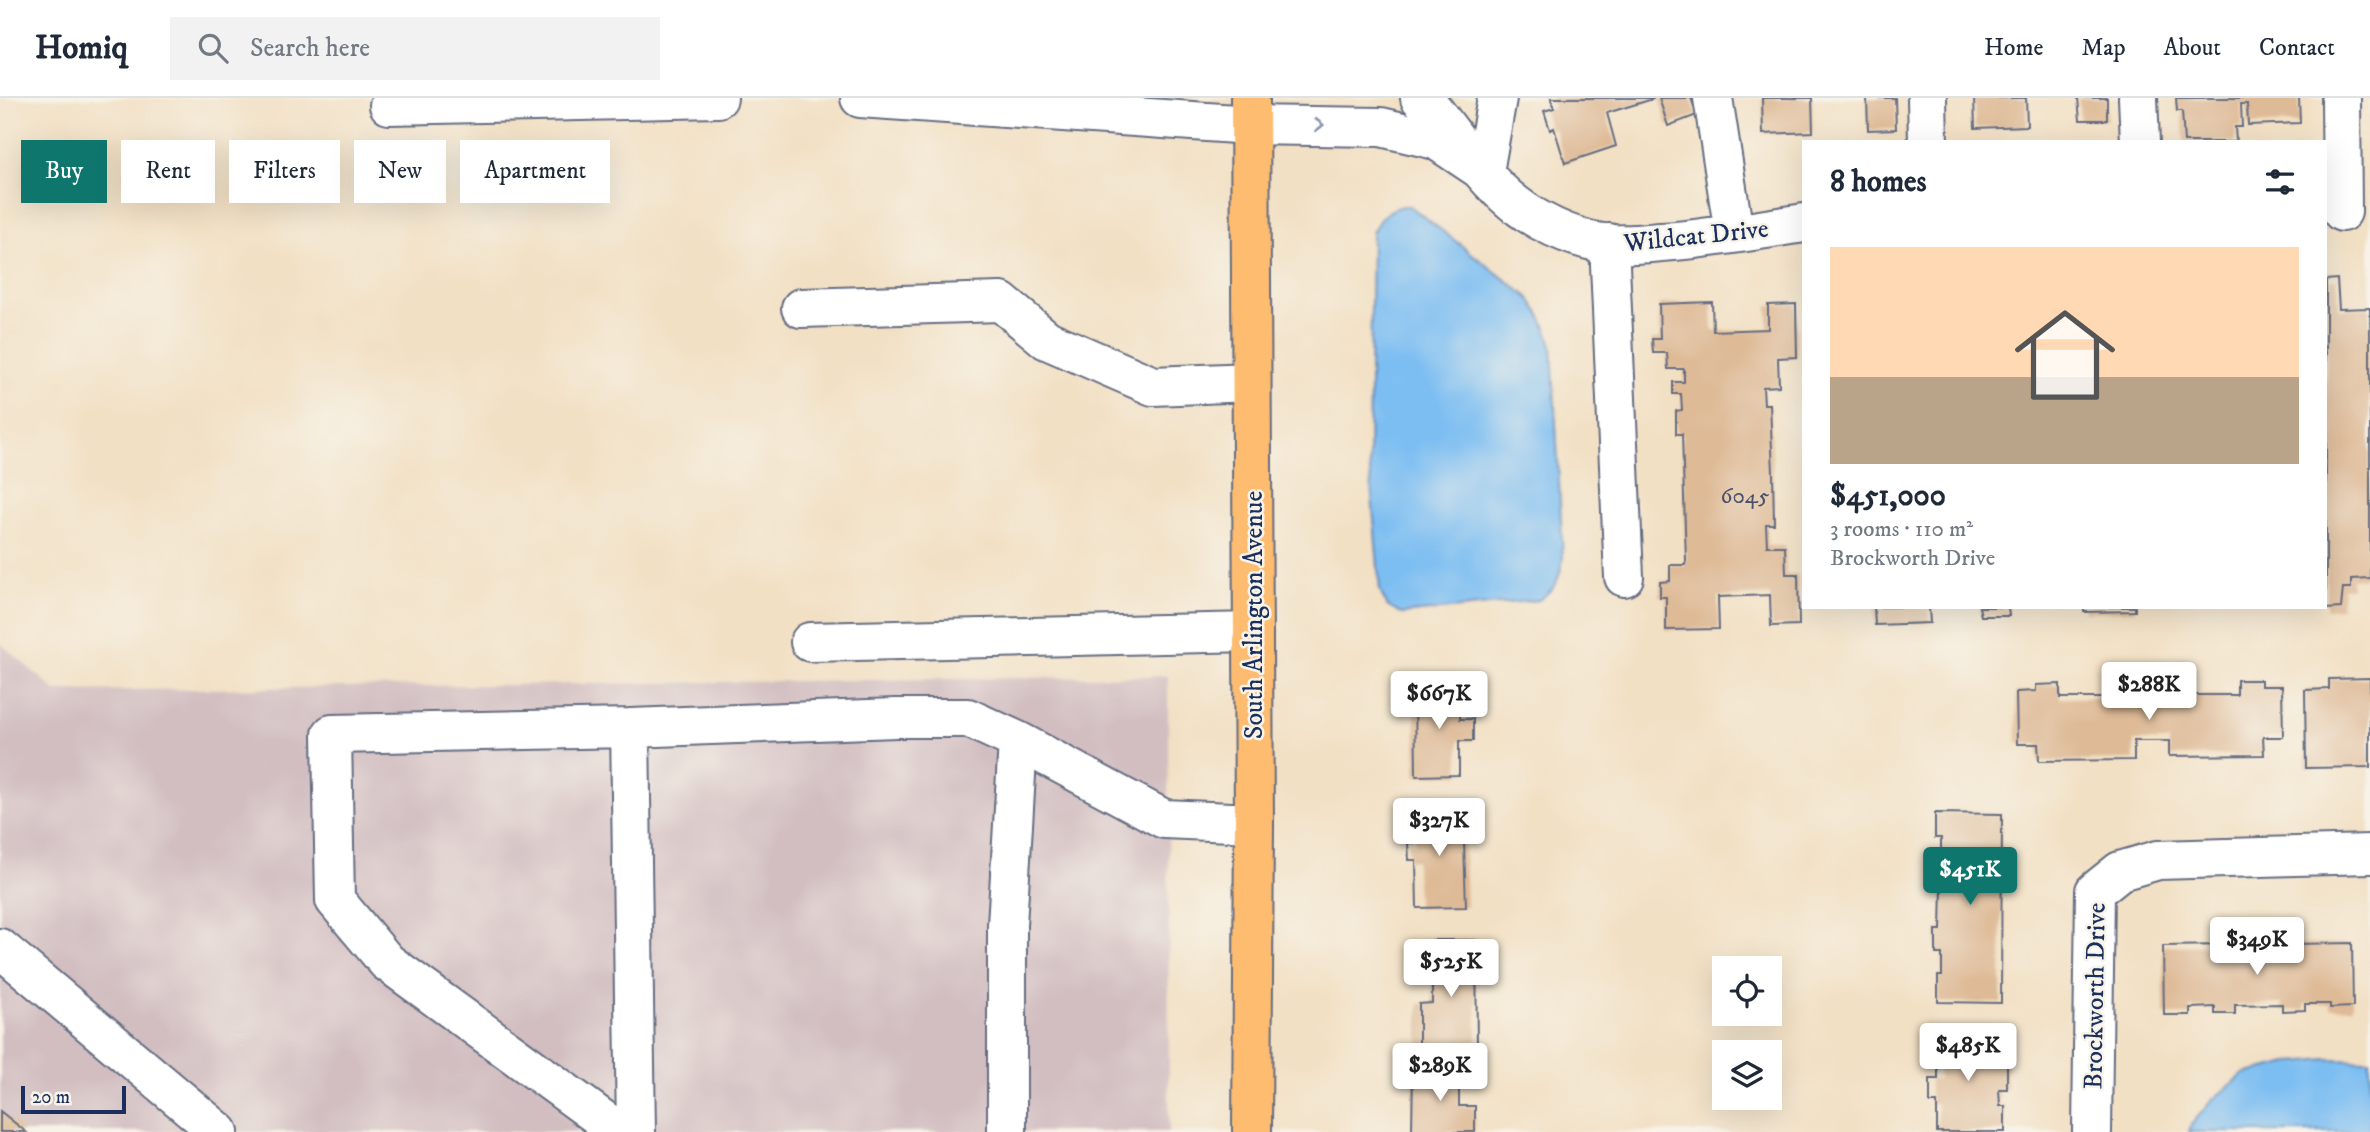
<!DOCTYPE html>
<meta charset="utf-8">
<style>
:root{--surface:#fff;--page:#f2f2f3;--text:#1f2937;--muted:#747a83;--line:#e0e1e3;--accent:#0f766e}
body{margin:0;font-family:"IM FELL DW Pica",serif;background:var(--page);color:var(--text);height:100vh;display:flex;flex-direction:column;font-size:26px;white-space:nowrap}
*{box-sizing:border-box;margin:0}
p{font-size:23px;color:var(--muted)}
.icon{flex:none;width:38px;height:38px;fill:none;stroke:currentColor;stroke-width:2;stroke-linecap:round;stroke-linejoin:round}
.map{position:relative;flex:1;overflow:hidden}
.drawer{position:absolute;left:1802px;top:42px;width:525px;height:469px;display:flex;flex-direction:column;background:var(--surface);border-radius:0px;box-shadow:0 7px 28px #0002}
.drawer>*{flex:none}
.guide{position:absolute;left:21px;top:42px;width:665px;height:63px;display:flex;gap:14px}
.fabs{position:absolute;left:1712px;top:858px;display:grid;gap:14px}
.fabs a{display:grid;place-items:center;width:70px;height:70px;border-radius:0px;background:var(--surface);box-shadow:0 7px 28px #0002;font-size:35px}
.scale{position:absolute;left:21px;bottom:18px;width:105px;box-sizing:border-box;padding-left:7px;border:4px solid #1b2f5e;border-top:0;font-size:19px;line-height:24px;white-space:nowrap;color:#1b2f5e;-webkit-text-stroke:5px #f7f3e8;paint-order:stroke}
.price{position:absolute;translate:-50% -60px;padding:0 16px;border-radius:7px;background:#fff;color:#222;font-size:23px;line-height:46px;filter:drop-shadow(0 2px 4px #0008)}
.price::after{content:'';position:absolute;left:50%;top:42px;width:21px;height:16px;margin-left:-10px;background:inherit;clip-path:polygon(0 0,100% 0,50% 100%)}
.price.active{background:var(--accent);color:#fff}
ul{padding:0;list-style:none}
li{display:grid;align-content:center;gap:14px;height:371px;padding:0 28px}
li span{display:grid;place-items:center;height:217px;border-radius:0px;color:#555}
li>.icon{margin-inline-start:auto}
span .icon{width:126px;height:126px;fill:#fffc;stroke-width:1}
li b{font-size:30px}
h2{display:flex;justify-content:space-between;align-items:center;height:84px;padding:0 28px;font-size:30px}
.chip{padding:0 24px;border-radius:0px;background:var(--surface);box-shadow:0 7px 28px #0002;font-size:24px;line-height:63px}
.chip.active{background:var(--accent);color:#fff}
header{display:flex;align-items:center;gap:42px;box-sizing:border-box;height:98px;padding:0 35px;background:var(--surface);border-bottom:2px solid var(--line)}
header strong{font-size:33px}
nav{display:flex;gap:38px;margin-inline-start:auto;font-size:24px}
.search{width:490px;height:63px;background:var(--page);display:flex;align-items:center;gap:18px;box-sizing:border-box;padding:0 24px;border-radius:0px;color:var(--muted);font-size:26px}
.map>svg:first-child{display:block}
.industrial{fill:#d2bec1}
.water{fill:#7dbef2;stroke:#4c76a8;stroke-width:2}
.building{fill:#deba96}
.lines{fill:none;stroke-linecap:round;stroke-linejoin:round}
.minor-casing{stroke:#666d82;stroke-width:42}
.major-casing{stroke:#666d82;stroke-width:42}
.minor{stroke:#fff;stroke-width:38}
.major{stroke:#fdbc70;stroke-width:38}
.oneway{stroke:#8d97ae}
.labels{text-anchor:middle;stroke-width:5;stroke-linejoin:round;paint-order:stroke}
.number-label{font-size:23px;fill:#4c526c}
.street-label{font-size:26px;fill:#1b2f5e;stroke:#f7f3e8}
</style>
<header>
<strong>Homiq</strong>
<div class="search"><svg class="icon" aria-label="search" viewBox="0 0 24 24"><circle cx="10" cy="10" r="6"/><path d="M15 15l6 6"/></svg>Search here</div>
<nav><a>Home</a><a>Map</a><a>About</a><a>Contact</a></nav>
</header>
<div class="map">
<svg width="2370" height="1034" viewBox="0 0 2370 1034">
<rect width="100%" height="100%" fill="#f7f3e8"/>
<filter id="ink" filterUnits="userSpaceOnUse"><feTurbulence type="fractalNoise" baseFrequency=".0143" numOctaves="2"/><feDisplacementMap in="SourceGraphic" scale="14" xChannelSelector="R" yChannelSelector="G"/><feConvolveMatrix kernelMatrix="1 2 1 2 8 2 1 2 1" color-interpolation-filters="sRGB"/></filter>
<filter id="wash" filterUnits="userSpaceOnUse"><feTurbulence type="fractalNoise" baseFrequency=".00686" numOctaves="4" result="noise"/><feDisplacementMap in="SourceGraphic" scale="28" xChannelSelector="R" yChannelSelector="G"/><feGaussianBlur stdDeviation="1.57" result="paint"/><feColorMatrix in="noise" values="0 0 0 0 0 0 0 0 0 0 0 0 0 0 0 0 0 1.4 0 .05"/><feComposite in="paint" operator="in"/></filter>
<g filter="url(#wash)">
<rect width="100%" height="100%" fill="#f2e0c4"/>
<!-- industrial -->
<path class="industrial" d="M0,545L56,593L1168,578L1169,1034H0Z"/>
<!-- water -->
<path class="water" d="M1403,108H1410L1528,199C1540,213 1547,230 1552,248L1563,461C1559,482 1556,490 1539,502L1401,516L1387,508L1380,493L1369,363L1372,135C1379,120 1386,112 1403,108Z
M2328,961L2370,962V1034H2189L2191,1027L2212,1002L2244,976L2293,964Z"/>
<g id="blocks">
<!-- building -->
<path class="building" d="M1551,0H1653V1L1607,15L1616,48L1565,65L1554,30L1550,32L1544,13L1554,10Z
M1659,0H1691L1697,17L1668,28Z
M1762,0H1812L1813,34L1763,36Z
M1867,0H1895L1896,31L1868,32Z
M1974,0H2026L2027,28L1975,30Z
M2078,0H2107V22H2080Z
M2176,0H2299L2300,25L2248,27L2247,6H2241L2242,29H2235L2236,44H2184L2182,13H2177Z
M2337,181L2339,211L2370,210V480L2351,481V490H2343L2341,510L2326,511V182Z
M1712,204L1713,233L1768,231V207L1796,206L1797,259L1778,260L1779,288L1763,289L1764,306H1770L1773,375L1774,426H1766L1767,448H1785L1786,476H1798L1799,527L1771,528L1770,497L1718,499L1719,531L1666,532V499H1660V484L1670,483V467H1685L1686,463L1682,336H1676V313L1682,312L1681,296H1673V284H1684V271H1668L1667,255H1653L1652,241H1660L1659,206Z
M1874,509H1929L1930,525L1875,527Z
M1979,509H2008L2009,518H1981Z
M2084,509H2135V513L2084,514Z
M2370,580V669L2306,670L2305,592L2329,591V581Z
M2237,582H2261V588H2282L2283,639H2263L2264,657L2169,658V643H2134V662L2039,663L2038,646H2017L2016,594L2036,593V587L2060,586V600H2109L2108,586L2133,585V592H2166V585L2189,584V597H2237Z
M1415,589H1460V621H1473V643H1459V677L1416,678Z
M1463,711L1466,809L1417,810L1416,762H1409L1408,745H1415L1414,712Z
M1935,715L2002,716L2001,905L1938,904V878H1942V856H1936V832H1941L1942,788H1936V760H1941V740H1935Z
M1432,842H1476L1477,953H1419V906L1432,905Z
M2352,845L2353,909L2330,910V906H2305V912L2282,913V906L2235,907V916H2215V909L2190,910V917H2164L2163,848Z
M1930,937H1998V961H2007V991H1999L2000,1008H2005V1034H1937V1005H1930V981H1938V963H1930Z
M1413,972H1459V1008H1475V1034H1412Z
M0,1013L26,1034H0Z"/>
</g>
</g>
<g filter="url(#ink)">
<use href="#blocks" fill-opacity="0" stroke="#666d82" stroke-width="2"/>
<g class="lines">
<defs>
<path id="minor" d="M860,0L1250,27L1381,29L1436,42L1484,74
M1420,0L1431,9C1457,41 1482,80 1515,106C1538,124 1568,138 1597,144C1618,148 1640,146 1661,144C1709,141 1757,132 1804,125
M1713,0L1734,135
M1927,0L1928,44
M2138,0L2140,44
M2341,0L2342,114
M389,7L718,0
M1484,74L1497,0
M1609,145L1624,479
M801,210L1001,204L1047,242L1153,288L1251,284
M810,544L1253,534
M1018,643L1164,721L1254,725
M0,850L219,1034
M620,1034L387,864L335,802L332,636L630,630
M636,1034L630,630L896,620H968L1018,643L1007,827V1034
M2092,1034L2095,793L2120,773L2158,762L2370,756"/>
<path id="major" d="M1250,0L1254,725L1252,1034"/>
</defs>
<!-- minor casing -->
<use href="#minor" class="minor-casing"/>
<!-- major casing -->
<use href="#major" class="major-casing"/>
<!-- minor -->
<use href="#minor" class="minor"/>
<!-- major -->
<use href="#major" class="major"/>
</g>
<!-- one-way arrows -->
<defs><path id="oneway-chevron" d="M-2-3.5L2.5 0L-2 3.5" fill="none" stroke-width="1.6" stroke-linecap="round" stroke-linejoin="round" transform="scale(1.75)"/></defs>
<use class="oneway" href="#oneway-chevron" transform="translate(1319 27)"/>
</g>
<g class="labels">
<!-- number labels -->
<g class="number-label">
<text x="1745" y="405">6045</text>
</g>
<!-- street labels -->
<g class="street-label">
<text transform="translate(1696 137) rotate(-6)" y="9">Wildcat Drive</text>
<text transform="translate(1253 517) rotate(-90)" y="9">South Arlington Avenue</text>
<text transform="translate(2094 898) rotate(-89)" y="9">Brockworth Drive</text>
</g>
</g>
</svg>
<div class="fabs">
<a><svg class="icon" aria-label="locate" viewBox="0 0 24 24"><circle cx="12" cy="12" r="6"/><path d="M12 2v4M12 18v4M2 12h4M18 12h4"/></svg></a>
<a><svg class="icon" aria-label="layers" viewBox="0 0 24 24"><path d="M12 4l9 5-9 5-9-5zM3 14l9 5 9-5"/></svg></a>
</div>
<div class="scale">20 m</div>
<b class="price" style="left:2149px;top:624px">$288K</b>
<b class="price" style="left:1439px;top:633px">$667K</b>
<b class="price" style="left:1439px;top:760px">$327K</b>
<b class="price active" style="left:1970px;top:809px">$451K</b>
<b class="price" style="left:2257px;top:879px">$349K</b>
<b class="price" style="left:1451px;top:901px">$525K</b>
<b class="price" style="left:1968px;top:985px">$485K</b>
<b class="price" style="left:1440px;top:1005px">$289K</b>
<div class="guide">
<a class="chip active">Buy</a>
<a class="chip">Rent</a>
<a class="chip">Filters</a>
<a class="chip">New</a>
<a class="chip">Apartment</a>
</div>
<section class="drawer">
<h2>8 homes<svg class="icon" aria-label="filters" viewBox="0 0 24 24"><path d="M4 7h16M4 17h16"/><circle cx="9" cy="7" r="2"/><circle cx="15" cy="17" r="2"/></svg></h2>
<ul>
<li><span style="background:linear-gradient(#ffd9b3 60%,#b9a48a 0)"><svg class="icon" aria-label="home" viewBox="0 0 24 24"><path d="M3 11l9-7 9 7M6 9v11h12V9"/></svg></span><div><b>$451,000</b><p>3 rooms · 110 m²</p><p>Brockworth Drive</p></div></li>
</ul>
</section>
</div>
